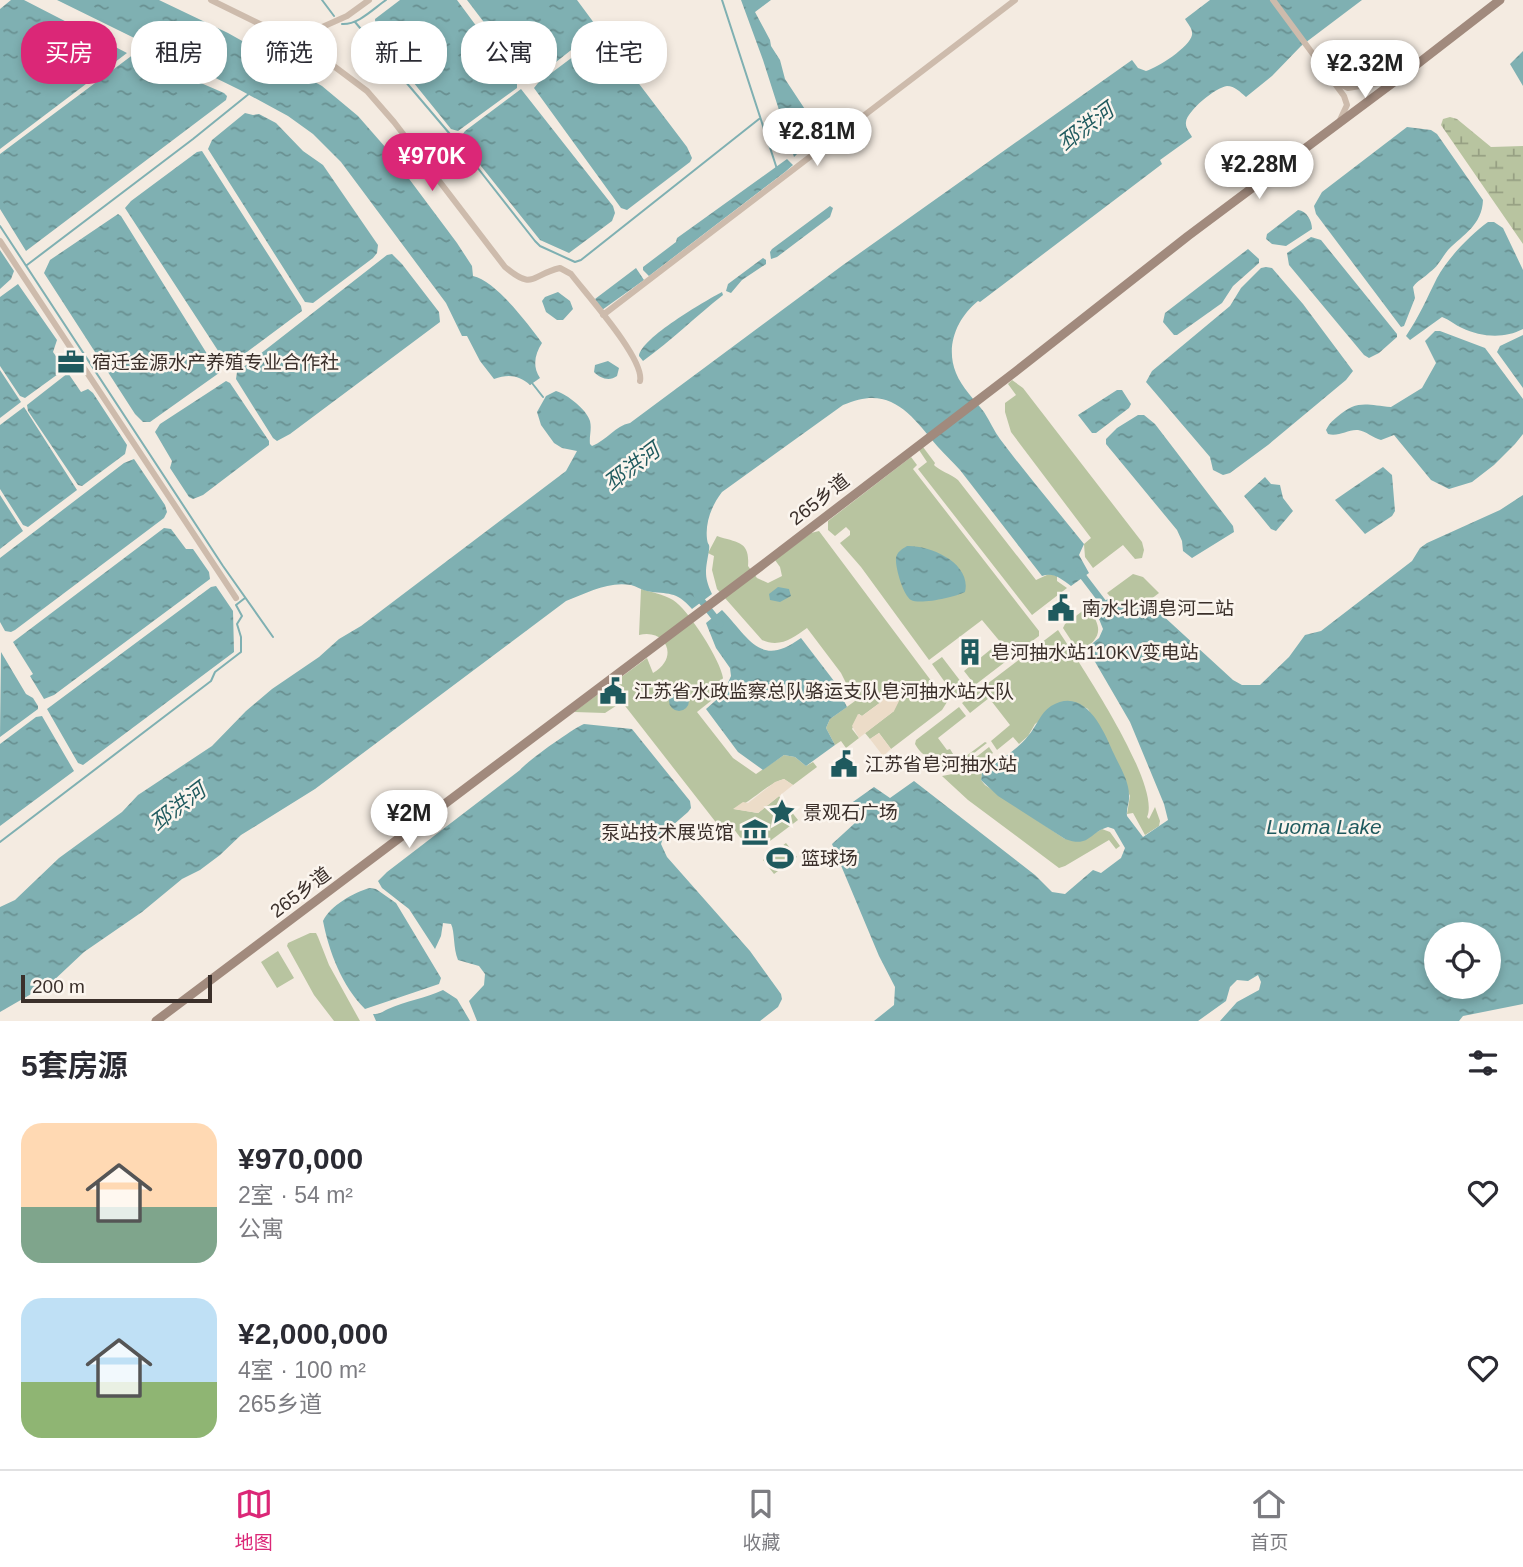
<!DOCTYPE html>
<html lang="zh">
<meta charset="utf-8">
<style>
:root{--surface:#fff;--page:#f7f7f7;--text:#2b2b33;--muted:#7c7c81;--line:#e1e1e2;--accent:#db2777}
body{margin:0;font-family:Helvetica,"Noto Sans SC",sans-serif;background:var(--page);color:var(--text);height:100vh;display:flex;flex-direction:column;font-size:26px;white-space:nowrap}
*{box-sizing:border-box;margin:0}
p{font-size:23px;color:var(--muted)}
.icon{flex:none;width:38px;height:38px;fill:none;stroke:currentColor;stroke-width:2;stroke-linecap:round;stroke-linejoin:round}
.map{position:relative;height:1021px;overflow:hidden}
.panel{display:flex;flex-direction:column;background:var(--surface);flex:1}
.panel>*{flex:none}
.hud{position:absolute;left:21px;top:21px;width:700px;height:63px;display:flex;gap:14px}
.fabs{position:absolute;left:1424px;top:922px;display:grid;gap:14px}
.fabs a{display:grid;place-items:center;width:77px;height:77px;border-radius:50%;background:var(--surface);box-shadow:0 4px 10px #0003;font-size:35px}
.scale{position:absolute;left:21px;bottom:18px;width:191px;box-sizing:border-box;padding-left:7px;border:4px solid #3b302b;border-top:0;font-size:19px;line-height:24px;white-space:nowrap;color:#3b302b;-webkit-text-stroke:5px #fbf5ee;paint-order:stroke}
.price{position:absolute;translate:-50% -60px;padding:0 16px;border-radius:24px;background:#fff;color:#222;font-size:23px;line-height:46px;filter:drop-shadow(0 2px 4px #0008)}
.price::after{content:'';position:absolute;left:50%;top:42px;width:21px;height:16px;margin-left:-10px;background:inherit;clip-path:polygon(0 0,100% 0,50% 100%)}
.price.on{background:var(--accent);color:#fff}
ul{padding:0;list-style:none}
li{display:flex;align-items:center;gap:21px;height:175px;padding:0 21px}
li span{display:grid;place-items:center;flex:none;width:196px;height:140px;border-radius:21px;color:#555}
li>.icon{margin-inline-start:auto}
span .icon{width:84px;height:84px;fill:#fffc;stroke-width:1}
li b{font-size:30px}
h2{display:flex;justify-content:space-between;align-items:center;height:84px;padding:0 21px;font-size:30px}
.pill{padding:0 24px;border-radius:28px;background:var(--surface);box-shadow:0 4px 10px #0003;font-size:24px;line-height:63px}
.pill.on{background:var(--accent);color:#fff}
.menu{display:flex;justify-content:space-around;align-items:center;height:98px;border-top:2px solid var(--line);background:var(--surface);font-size:19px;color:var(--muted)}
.menu a{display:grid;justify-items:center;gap:4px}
.menu .on{color:var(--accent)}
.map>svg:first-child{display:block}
.green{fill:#b8c4a0}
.wetland{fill:url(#wetland-marsh)}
.plaza{fill:#ecdcc8}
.water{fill:url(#water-ripples);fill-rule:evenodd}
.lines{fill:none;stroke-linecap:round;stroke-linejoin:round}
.stream{stroke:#7fb0b2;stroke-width:2}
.canal{stroke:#7fb0b2;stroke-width:7}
.street{stroke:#cdbbac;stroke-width:6}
.secondary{stroke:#a18a7d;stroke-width:9}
.labels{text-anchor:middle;stroke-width:5;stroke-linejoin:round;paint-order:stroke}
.poi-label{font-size:19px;fill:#3b302b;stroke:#fbf5ee;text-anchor:start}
.street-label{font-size:19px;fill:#3b302b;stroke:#fbf5ee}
.water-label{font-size:21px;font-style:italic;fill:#1f5a5e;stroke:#fbf5ee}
</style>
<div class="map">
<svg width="1523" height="1021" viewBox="0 0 1523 1021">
<defs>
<pattern id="wetland-marsh" width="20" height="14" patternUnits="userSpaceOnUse" patternTransform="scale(1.75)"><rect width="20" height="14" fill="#b8c4a0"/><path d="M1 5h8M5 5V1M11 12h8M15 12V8" fill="none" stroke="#97a083"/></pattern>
<pattern id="water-ripples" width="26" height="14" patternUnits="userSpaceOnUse" patternTransform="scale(1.75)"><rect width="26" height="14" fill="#7fb0b2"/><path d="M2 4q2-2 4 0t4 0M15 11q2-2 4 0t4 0" fill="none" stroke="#699091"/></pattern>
</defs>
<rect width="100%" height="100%" fill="#f4ebe1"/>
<!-- green -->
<path class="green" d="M1012,380L1023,388L1142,542L1144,550L1142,558L1135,559L1123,545L1093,568L1085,557L1084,544L1091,538L1011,432L1005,412V403L1016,395L1008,384Z
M923,447L935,463L934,465C937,469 952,475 958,480L1036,580L1049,574L1057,576V581L1067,588L1032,615L918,469L927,462L919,450Z
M911,457L917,465L913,469L1039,631V636L1012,656L982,620L929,660L861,567L840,543L850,535V531L846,527L835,536L828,530V521Z
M819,531L947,702L942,710L891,749L879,733L870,739L865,733L894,711L884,696L881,702L862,716L859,714L852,729L859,738L846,748L841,741L835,745L826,728L830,719L855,701L841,673L807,628C793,638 780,648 762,640L717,589L712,570L714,556L708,553L717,536C738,543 750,541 748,566L757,578L768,583L782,576L780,567L775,560L811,533Z
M1133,574L1143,577L1159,593L1142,606L1130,609L1116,603L1107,593Z
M641,589C651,592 663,594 673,600C688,609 721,661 723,678L715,693L717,696L697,712L733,758L756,774L784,755L795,757L806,766L813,762L817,767L793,785L784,779C766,784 752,802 734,809L758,813L779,796L798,820L766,844L759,836L746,845L733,828L725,834L622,702L605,713L574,712L647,658L653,673C680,658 666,628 639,635Z
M1088,607C1104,631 1101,636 1080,654L1063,628L1065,624Z
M1058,630C1078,661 1162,785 1147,817L1149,819L1155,807L1160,821L1159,826L1145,835L1133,813L1127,814L1130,796L1088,709L1076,703L1065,702L1035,724L1028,736L1019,744L1013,737L997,750L991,741L1010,725L989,698L970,713L962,703Z
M995,646L1005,662L975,685L964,671Z
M942,657L968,691L964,694L954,695L932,664Z
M959,707L966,716L938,738L947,750L950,749L958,762L985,742L987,743L956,767L940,771L934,760C924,753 923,757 915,744L916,740Z
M989,747L993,753L976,766L961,769Z
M979,769L982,773L981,780L985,785L1065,839L1097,832L1102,829L1110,832L1120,846L1116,849L1109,840L1065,866L1059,868L968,800L942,776Z
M786,843L797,857L774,874L763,860Z
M310,933H316L318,937L329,965L360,1021H334L314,995L287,946L288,943Z
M278,951L294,978L277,988L261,962Z"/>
<!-- wetland -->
<path class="wetland" d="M1450,117L1457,119L1491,147L1523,146V244L1441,125L1443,119Z"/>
<!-- plaza -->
<path class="plaza" d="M898,683L900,699L894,711L859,738L852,726L858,714L862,716L881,702L883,699V692Z
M879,733L891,749L883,756L870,739Z
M784,779L793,785L758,813L733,809L743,802L748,803L775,782Z"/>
<!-- water -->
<path class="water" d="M11,0H24L127,53L0,149V9Z
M57,0H159L228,33L322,86L358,116L386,148L457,243L472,266L473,276C495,280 529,325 542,343C535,354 532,366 540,378L530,385C519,375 508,374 494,379L480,361L467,336H462L446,303L341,162L313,134L288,116L240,90Z
M400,0H457L517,81V88L458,131L451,129L376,36L375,19Z
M467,0H577L597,27L595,31L536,78L528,80Z
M741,0H771L755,12L770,40L771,46L780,60L785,79L818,129L854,112V115L828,132L809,142L794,157L763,60Z
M1210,0H1362L1301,46L1272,76L1246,97C1240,92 1235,86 1227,86C1216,87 1187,111 1186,122C1185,128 1190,133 1192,137L1160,160L1162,164L980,302L978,301C957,318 945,346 956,373C962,388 974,399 984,412C990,421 994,431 1000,439C1027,475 1056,509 1084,544L1079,555L1089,573L1071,586C1061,579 1054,572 1042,576L960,470C953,462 945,455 938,447C910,413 890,384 843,405L722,492C712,505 705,522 707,539C708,547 710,542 709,550C706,569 703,575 712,594L692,609C676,590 668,595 647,591C641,590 636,586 631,585C608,581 587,593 566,601L315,789L241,835L220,855L200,870L182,879L142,912L84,952L52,982L0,1012V907L15,900L59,858L122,812L138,795L212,746L246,711L272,689L319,657L339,639L361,626L566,471L577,451L562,448L554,443L541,425L537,412L546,396L556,391C567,394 587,410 590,421C592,429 589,437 590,444L592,446C607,440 615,426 630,423L843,265L1132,60L1138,68L1146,71C1157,68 1190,47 1192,35C1193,29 1188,24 1185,19Z
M602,35L687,147L692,158L690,162L627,210L621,208L534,88L538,83Z
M1523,51V86L1510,64Z
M134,54L224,93L227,96L226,100L26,251L0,209V154Z
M521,89L613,206L615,213L612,221L569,253L540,240L461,141L460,138L465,131Z
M245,113L253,115L259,114L276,123L303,151L323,165L378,245L377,253L373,258L313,303L305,302L208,149L212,140Z
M1407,127L1431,130L1437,134L1483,200C1482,225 1464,234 1448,250C1442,257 1438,267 1430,272C1424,278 1418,280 1413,287L1415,298L1404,326L1401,327L1316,214L1314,206L1322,192Z
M202,151L301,306L302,311L228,366L125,208L131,201L197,152Z
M787,159L793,165L785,172L649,276L643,270V267L676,242L677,238Z
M830,206L833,208L830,217L777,257L771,259L770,252L772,249Z
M1298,210C1307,211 1312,221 1312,229L1286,246L1272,244L1266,239L1267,234Z
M118,214L121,216L219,373L150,422H143L135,414L44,273L50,260Z
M1488,222H1494L1503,228L1523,270V329C1504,339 1481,337 1462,328C1455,325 1450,320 1442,317L1410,340L1406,336C1419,317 1427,298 1437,278C1448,258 1470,235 1488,222Z
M1311,237L1321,240L1397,334V337L1379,353L1369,358L1364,355L1289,265L1287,253Z
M1248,249L1259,259V263L1233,286L1222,303L1177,335H1174L1163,322L1165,313Z
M0,250L14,271L11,279L0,289Z
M392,254L402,264L439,312L440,322L290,434L277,441L273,438L236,379L237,372L387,255Z
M763,258L766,260V264L742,280L731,293L726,291L728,284Z
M1266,267L1272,268L1303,304L1353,371L1346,380L1268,445L1230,473L1223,475L1213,470L1210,457L1146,382L1152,371L1230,306L1241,288L1261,268Z
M636,268L644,280L602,310L595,299Z
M18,284L57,340L53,352L65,369L25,398L20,396L0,366V297Z
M558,292L570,301L573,309L563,320H557L546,312L542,301L545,297Z
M722,292L723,295C695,317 672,340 643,361L639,356C641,338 705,301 722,292Z
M1435,331H1440L1485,348L1523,399V434L1515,444L1494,465L1472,482L1449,489L1431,480L1394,435L1381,440C1373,438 1366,431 1358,430C1348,429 1339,437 1328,434L1326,430C1329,424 1332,421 1337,417C1357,399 1367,405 1391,407L1422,388L1436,363L1425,341Z
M1523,335V388L1497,352L1500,346Z
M608,361L619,368L617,376C609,382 600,378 594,372L595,365Z
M0,370L21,402L0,418Z
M68,373L81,392L88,389L93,393L127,445L125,454L82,486L78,485L28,411L27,405Z
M226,381L230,383L269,441V445L203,495L193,499L189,497L170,468L172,461L155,432L160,424Z
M1117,390H1122L1131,404L1129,408L1096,433H1092L1078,415Z
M24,407L77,490L28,527L23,525L0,489V425Z
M1138,415H1144L1155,424L1233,526L1234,532L1192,558L1183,551L1182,541L1177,530L1106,444V439L1117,428Z
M134,459L165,505L167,512L164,518L15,630L11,632L5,631L0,622V558L124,463Z
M1383,467L1392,475L1395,511L1392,516L1365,534L1335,500Z
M1265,477L1271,484L1280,485L1283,498L1293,511L1276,531L1271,529L1244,496Z
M0,495L23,531L0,549Z
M1523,495V1004L1463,1016L1459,1021H1220L1237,1002L1259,990L1261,982L1258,975L1248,981L1237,980L1230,987L1226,1001L1198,1021H874L894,1005L895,987L879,956L832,844L855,823V815L850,804L874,787L890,798L914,781L1035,875L1052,892L1065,894L1093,870L1101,873L1121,858L1125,848L1114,829L1108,827C1088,833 1090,848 1065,839L998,796L981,780L982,773C997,762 1017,750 1028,736C1037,726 1040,713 1051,706C1085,685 1104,731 1114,754C1120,767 1129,781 1129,795C1130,802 1126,808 1127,816L1143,837L1168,820L1164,804L1130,722L1087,648L1099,638L1103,629L1095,609L1110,597C1124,609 1133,613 1148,602L1233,680L1242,685H1260L1289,657L1305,635L1321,631L1412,561L1420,548L1427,543L1500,510ZM1437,934H1489V987H1437Z
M164,528L171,529L186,549H193L209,572L210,579L54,695L44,699L30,676L33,674L13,642Z
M907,546C930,545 972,563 965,592C955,597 920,605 911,600C903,595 895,567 896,558C897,552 902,549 907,546Z
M216,586L233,611L234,652L83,765L78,763L47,709L211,587Z
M778,587L789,589L791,596L780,602L770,600L769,594Z
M722,610C750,639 760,668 801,638L834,681L847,707L830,719L826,728L835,745L806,766L795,757L784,755L763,770L738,752L706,709L723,694L731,676L730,668L716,648L706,623Z
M1,652L26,694L33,698L38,706V709L0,737Z
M669 701a10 10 0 1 1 20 0a10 10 0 1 1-20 0Z
M42,716L74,771L0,826V744L36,717Z
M584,724L632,729L690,801L691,808L688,812L665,832L661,844L667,857L750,951L781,994L782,999L778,1007L760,1021H477L469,1001L484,985L485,974L479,966L458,960C453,948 455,932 451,924L443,923L441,936L435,949L409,909L382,888L378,881L387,872L520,770C526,762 575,727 584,724Z
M370,888L376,889L396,903L441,978L439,984L365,1009C342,986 329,952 323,921C330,906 354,892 370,888Z
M443,990L457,999L470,1021H376L373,1014C380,1014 382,1012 388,1009C406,1001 426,998 443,990Z"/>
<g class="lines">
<!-- stream -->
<path class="stream" d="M322,0L334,16
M722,0L777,169
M355,22L466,153L535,241L540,246L575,262L581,260L759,119
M342,24C358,25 373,9 386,0
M0,226L223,566L273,637
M27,265L193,139L250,93
M532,383L543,397
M0,842L211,681L215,672L241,652V637L237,624L242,616L236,605L245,598"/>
<!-- canal -->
<path class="canal" d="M1079,571L1108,609
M697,595L720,624"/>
<!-- street -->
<path class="street" d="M211,0L311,49L367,91L394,122L505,267C534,291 530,275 560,268L571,274C586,294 645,359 640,381
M1273,0L1344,96L1347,105L1339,122
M303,45L320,28L347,16L369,0
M1338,83L1348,88L1395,80
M0,241L236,598
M603,315L1015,0"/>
<!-- secondary -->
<path class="secondary" d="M156,1021L765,563L1015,372L1188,236L1398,79L1500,0"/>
</g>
<!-- icons -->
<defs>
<symbol id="office-bare" viewBox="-9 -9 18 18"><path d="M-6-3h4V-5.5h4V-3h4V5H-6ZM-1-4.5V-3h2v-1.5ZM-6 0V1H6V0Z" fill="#1f5a5e" stroke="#fbf5ee" stroke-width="2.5" paint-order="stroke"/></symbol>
<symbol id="civic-bare" viewBox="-9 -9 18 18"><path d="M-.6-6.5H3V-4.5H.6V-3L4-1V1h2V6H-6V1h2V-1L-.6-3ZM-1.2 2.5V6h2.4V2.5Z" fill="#1f5a5e" stroke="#fbf5ee" stroke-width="2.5" paint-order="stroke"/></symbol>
<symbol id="building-bare" viewBox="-9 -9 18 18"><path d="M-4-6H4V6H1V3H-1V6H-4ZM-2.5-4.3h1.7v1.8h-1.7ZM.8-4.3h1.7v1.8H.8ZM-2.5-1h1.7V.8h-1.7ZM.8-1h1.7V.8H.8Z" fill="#1f5a5e" stroke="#fbf5ee" stroke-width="2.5" paint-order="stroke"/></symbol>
<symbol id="sight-bare" viewBox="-9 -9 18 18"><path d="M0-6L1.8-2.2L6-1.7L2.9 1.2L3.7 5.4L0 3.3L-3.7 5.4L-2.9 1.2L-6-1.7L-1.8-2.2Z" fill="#1f5a5e" stroke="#fbf5ee" stroke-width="2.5" paint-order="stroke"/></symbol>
<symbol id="museum-bare" viewBox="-9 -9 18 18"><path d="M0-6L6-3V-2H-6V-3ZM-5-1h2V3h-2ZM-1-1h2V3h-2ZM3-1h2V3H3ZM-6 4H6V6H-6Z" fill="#1f5a5e" stroke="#fbf5ee" stroke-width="2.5" paint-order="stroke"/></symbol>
<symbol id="stadium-bare" viewBox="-9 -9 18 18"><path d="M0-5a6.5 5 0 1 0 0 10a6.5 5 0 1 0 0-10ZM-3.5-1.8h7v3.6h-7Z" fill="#1f5a5e" stroke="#fbf5ee" stroke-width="2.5" paint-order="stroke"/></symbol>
</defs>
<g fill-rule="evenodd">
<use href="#office-bare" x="52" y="343" width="38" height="38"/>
<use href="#civic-bare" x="1042" y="589" width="38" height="38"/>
<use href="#building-bare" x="951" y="633" width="38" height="38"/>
<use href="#civic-bare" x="594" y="672" width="38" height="38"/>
<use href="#civic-bare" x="825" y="745" width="38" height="38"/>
<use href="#sight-bare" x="763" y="793" width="38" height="38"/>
<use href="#museum-bare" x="736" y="813" width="38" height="38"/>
<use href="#stadium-bare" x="761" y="839" width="38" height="38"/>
</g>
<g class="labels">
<!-- poi labels -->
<g class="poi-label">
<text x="92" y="369">宿迁金源水产养殖专业合作社</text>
<text x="1082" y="615">南水北调皂河二站</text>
<text x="991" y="659">皂河抽水站110KV变电站</text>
<text x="634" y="698">江苏省水政监察总队骆运支队皂河抽水站大队</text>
<text x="865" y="771">江苏省皂河抽水站</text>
<text x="803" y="819">景观石广场</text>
<text x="734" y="839" text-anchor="end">泵站技术展览馆</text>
<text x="801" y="865">篮球场</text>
</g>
<!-- street labels -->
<g class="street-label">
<text transform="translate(819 499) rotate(-38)" y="7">265乡道</text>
<text transform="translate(300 892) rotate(-37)" y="7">265乡道</text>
</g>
<!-- water labels -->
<g class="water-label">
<text transform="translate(1086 127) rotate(-37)" y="7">邳洪河</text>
<text transform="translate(632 467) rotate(-37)" y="7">邳洪河</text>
<text transform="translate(178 807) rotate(-37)" y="7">邳洪河</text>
<text x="1324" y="834">Luoma Lake</text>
</g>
</g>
</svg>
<div class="fabs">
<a><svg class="icon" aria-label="locate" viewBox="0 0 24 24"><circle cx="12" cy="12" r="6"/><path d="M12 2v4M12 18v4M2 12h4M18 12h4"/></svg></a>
</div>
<div class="scale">200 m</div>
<b class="price" style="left:1365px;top:100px">¥2.32M</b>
<b class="price" style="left:817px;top:168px">¥2.81M</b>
<b class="price on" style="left:432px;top:193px">¥970K</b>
<b class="price" style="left:1259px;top:201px">¥2.28M</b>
<b class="price" style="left:409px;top:850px">¥2M</b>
<div class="hud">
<a class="pill on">买房</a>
<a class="pill">租房</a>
<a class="pill">筛选</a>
<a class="pill">新上</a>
<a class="pill">公寓</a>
<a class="pill">住宅</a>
</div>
</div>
<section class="panel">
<h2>5套房源<svg class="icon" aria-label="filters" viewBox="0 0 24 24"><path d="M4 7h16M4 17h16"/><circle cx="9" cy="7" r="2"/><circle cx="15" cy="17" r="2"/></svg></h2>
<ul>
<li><span style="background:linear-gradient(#ffd9b3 60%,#7fa58c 0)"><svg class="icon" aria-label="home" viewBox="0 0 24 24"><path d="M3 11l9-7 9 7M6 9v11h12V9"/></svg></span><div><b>¥970,000</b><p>2室 · 54 m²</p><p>公寓</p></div><svg class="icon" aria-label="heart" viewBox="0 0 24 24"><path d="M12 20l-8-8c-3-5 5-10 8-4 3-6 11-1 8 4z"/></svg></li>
<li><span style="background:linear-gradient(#bfe0f5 60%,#8fb573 0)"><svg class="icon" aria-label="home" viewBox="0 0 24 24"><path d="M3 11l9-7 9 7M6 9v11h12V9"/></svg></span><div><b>¥2,000,000</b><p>4室 · 100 m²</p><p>265乡道</p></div><svg class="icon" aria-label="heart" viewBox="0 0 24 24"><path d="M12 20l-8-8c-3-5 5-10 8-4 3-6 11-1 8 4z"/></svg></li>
</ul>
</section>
<nav class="menu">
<a class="on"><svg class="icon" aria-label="map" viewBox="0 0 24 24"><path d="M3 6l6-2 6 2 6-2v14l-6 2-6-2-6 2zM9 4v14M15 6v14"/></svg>地图</a>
<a><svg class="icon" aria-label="saved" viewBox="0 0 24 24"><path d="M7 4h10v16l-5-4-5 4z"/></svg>收藏</a>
<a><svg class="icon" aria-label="home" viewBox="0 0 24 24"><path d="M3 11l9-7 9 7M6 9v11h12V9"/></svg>首页</a>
</nav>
